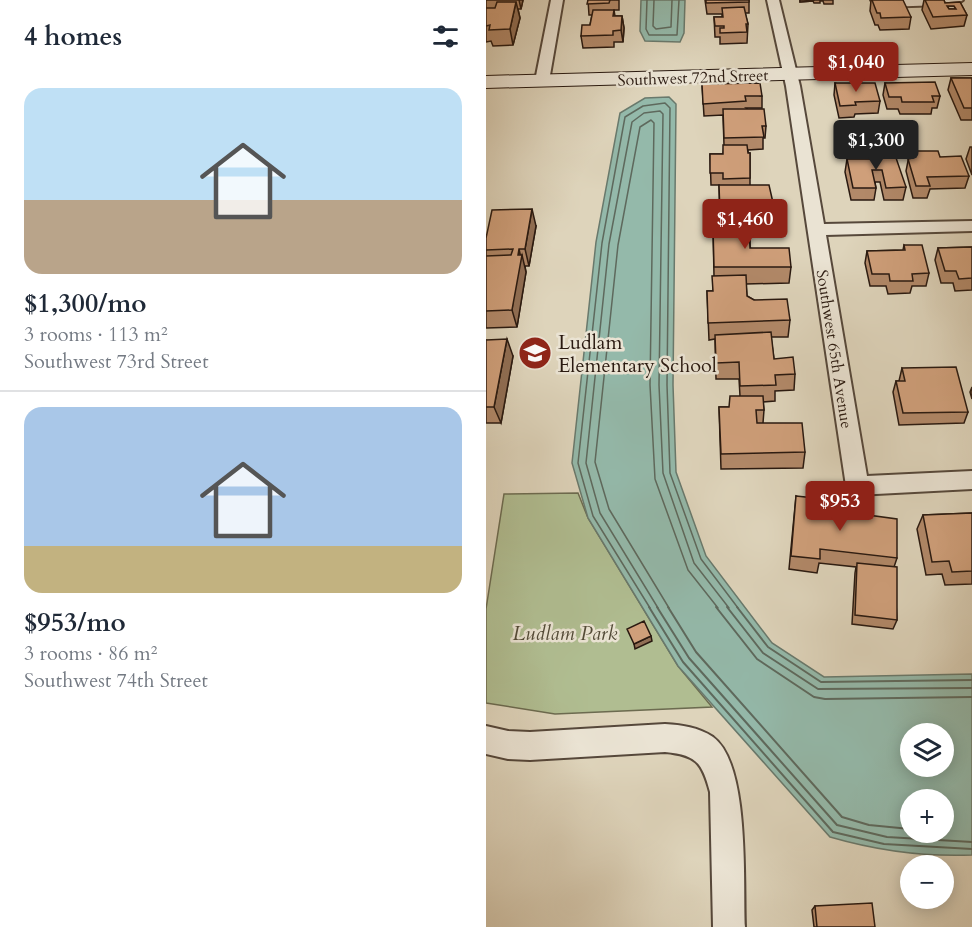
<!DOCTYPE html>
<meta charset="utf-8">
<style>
:root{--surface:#fff;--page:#f6f6f7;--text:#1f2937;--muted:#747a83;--line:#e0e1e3;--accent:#8f2418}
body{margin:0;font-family:Cardo,serif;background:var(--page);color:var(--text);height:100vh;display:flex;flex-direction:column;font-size:22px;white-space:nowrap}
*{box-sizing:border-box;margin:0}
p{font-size:20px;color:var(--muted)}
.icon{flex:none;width:33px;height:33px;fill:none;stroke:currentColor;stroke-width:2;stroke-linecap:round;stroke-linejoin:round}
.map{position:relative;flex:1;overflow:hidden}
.panel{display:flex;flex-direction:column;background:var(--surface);width:486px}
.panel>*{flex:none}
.buttons{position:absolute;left:414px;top:723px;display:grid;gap:12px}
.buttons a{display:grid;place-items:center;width:54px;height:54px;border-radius:50%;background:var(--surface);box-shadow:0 3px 15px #0003;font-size:30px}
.price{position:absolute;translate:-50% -51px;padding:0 14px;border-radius:6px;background:var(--accent);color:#fff;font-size:20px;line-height:39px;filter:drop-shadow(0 2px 3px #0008)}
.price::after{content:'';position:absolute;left:50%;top:36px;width:18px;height:14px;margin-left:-9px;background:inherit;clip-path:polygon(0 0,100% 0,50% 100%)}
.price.on{background:#222;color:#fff}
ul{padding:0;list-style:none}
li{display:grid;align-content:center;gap:12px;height:318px;padding:0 24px}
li+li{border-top:2px solid var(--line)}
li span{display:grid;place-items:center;height:186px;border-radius:18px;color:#555}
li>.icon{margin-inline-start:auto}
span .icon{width:108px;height:108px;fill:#fffc;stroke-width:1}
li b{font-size:26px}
h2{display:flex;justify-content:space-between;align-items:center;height:72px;padding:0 24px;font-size:26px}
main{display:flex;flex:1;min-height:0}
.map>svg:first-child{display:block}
.green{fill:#b0bd91;stroke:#6c6b50;stroke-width:1.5}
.water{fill:#94b9aa;stroke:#69796c;stroke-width:1.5;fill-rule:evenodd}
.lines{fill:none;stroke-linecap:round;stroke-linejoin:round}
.shore-far1{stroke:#5e695d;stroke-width:1.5}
.shore{stroke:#5e695d;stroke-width:2}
.minor-casing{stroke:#56483b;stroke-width:4}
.secondary-casing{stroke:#291910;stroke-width:2}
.minor{fill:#eae3d3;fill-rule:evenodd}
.secondary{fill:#eae3d3;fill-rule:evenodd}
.wall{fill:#b28969;stroke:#291910;stroke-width:1.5;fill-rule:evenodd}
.shaded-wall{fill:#916f55;stroke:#291910;stroke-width:1.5}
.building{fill:#cf9f7a;stroke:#291910;stroke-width:1.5;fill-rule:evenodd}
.labels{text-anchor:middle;stroke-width:5;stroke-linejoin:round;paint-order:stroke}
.far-street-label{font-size:16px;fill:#291910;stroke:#eae3d3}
.poi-label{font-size:20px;fill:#291910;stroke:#eae3d3;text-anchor:start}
.park-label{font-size:20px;font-style:italic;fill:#524a37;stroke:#eae3d3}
</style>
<main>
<section class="panel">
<h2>4 homes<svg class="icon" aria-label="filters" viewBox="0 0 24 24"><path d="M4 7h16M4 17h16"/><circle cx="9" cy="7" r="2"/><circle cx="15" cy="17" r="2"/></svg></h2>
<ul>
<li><span style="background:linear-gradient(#bfe0f5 60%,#b9a48a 0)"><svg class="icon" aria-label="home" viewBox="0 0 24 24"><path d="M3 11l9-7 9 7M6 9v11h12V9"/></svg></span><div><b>$1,300/mo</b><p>3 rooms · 113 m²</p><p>Southwest 73rd Street</p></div></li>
<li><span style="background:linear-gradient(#a9c7e8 75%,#c2b280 0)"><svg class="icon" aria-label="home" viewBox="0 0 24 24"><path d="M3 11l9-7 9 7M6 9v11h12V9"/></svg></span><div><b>$953/mo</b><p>3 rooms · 86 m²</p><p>Southwest 74th Street</p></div></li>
</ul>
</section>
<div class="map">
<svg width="486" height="927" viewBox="0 0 486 927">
<rect width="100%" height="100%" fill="#ded4bb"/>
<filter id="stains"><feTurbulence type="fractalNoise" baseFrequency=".00333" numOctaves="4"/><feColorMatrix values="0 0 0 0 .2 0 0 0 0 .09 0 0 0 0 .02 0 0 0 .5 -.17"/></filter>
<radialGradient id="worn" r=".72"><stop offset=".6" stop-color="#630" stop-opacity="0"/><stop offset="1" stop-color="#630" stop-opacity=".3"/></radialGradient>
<!-- green -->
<path class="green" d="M92,493L102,518L192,666L226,707L69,714L0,703V609L18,494Z"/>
<!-- water -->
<path class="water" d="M155,0H199L198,33L194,42L159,41L154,31Z
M183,97L190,104L187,385L190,472L220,556L286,643L338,677L486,674V855C439,857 389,850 344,837L192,666L102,518L86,463L110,242L134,113L159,98ZM424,734H458V766H424ZM424,800H458V832H424Z"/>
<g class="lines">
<!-- shore-far1 -->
<path class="shore-far1" d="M161,0L160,29L163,35H191L193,0
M168,0L167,26L170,29L185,27L186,0
M164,608L107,516L92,463L116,243L139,117L157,106L179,103L184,108L181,385L184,473L215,559L252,608
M172,608L114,513L100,463L123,244L146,122L158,113L174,111L177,114L173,385L177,473L208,563L243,608
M183,608L123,509L109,462L132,245L154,127L165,120L168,123L164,385L169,479L202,570L232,608"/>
<!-- shore -->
<path class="shore" d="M163,607L197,662L347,832L398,844L486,849
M171,607L203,658L351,825L401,837L486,842
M182,607L210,652L356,817L383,825L424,829
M230,607L271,659L328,697L339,699L486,697
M241,607L277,653L332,689L486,688
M251,607L282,647L335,682L486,680"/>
<defs>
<path id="minor" d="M65,0H77L63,81L56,85L49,81Z
M281,0H293L314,86L338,224L486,221V231L340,235L381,476L486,471V489L371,495L363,493L360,486L300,86Z
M385,0H477L471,4C453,4 397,11 385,0Z
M179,724C196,725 212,727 227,737C264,764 257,883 259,927H227L224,792C216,762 210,755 179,752L44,760L22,759L0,754V726L22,731L44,732Z"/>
<path id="secondary" d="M486,63V75L0,88V76Z"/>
</defs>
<!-- minor casing -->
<use href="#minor" class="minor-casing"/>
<!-- secondary casing -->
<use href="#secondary" class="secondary-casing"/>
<!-- minor -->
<use href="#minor" class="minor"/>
<!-- secondary -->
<use href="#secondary" class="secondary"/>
</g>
<!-- wall -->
<path class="wall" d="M0,0H37L35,9H32L34,18L27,45L7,46L5,41L0,42Z
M102,0H133V10H128L129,16H136L138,28L137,42H128V47L97,48L95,36L104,25L106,15H103Z
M219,0H263V13H259L262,24L261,43L234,44V37H229L228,17H236V14H221Z
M314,0H347V4H338L337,1H334V3H328L327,1L314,2Z
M385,0L425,17L423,29L394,30L392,25H389L384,11Z
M438,0H458L459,3L474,2L481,15L478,26L445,29L436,10ZM461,6H468L470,9H463Z
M465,78H486V120H475L462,90Z
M349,83L394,101L392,113L369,114L368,117L353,118L348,95Z
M399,83L454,96L451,108H446L445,114H414L412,109H401L397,95Z
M216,84L276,96V108H260L280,126L279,138H277V149L262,150V153H264V185L288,207L287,219H286V234H264V248L305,267L303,283L260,284L261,296L304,320L302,337H285L288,359L309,374L308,390L289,391V401L277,402L278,410L277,423L319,452L317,468L235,469L233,407H243L254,396L253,379H230L229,339L223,340L221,291H227L228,276L227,228H235V225H234L233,185H225L224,154H237L238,145L237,115L218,116Z
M484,147H486V175L480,159Z
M424,151L454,157L483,176L479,188L444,189L441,198H427L420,171Z
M383,153L420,187L417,200H398L394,182H389L390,188L388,200H365L359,172L361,159H382Z
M50,226L43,266H39L40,272L31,327L0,328V238Z
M418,245L443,273L440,286H426L424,293L402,294L400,286H384L379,263L381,251L417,250Z
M486,247V290L469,291L467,283H455L449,260L452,248Z
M0,340L27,356L15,423H0Z
M416,368L482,412L478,423L413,425L407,392L410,381H413Z
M486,387V399L484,392Z
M310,496L338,509L411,558L408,567L411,620L407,629L366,624L369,573L370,567L333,563L331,573L303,569Z
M486,513V584L459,585L456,574L440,575L431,529L437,515Z
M329,906L389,927H328L326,910Z"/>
<!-- shaded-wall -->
<path class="shaded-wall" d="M33,0H37L35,9Z
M314,0H328L327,1L314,2Z
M30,2L34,18L27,45L24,29Z
M136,16L138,28L137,42L135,30Z
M46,209L50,226L43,266L39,249Z
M33,249L35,258L36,255L40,272L31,327L26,310Z
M21,339L27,356L15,423L8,407Z
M165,636L166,641L149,649L148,644Z"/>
<!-- building -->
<path class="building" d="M102,0H124L123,3L101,4Z
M220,0H263V2L220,3Z
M386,0H417L425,17L395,18L394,13H391Z
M439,0H458L459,3L474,2L481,15L447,17ZM461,6H468L470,9H463Z
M11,2H30L24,29L3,30L4,25L0,26V8H9Z
M258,7L262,24H260L261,32L234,33V28H238V26H229L228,17H237L236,8Z
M107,10H128L127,16H136L135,30L127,31V35L95,36L96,25H104Z
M465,78H486V108H478Z
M449,82L454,96H446L448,102H416L415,97H403L399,83Z
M274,83L276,96H259L260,101L217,104L216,84Z
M349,83H389L394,101L369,102L370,105L354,106Z
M237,109H278L280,126H276L278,137L238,138Z
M237,145H261L262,153H264V178L237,179V173H224V154H237Z
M424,151H452L454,157L475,156L483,176L441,177L444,186H430L422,159L427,158Z
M408,152L420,187L400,188L396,170H386L390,188H367L361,159H384L383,153Z
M233,185H283L288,207H285L286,221L252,222V212L234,213Z
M46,209L39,249H33L32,255H36L26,310L0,311V256L25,255L27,249L0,250V238L6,210Z
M235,225H263L264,248H303L305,267H228L227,228H235Z
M418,245H436L443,273L426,274L427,281H404L403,274H386L381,251L419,250Z
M486,247V278L473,279L470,271H459L452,248Z
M260,275L261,296L268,300L301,299L304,320L222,323L221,291H227L226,276Z
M285,332L288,359L307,357L309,374L289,375L290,385L254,386L253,362L230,363L229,335Z
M21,339L8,407H0V340Z
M470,367L482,412L417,413L410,381H419L416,368Z
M244,396H277L278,410H270L271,423H316L319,452L235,454L233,407H243Z
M310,496L338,499V509L411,519V558L334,549V559L305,556Z
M486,513V571L466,572L463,561L446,562L437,515Z
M371,563L411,567V620L369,615Z
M158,621L165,636L148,644L141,629Z
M386,903L389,927H331L329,906Z"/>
<!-- icons -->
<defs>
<symbol id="school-disc" viewBox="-11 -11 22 22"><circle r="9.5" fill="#8f2418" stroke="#eae3d3"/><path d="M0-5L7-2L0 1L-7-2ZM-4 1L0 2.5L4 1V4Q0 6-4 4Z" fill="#fff"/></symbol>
</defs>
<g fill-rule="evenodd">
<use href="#school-disc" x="30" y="334" width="38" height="38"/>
</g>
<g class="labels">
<!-- far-street labels -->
<g class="far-street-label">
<text transform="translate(207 77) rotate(-2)" y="6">Southwest 72nd Street</text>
<text transform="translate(349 349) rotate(81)" y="6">Southwest 65th Avenue</text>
</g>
<!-- poi labels -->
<g class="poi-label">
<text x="72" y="349">Ludlam<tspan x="72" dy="23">Elementary School</tspan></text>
</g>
<!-- park labels -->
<g class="park-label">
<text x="79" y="640">Ludlam Park</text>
</g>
</g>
<rect width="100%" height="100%" filter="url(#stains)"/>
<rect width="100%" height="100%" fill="url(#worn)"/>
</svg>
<div class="buttons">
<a><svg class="icon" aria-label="layers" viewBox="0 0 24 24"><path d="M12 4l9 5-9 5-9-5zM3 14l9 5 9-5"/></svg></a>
<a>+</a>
<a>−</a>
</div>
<b class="price" style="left:370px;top:93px">$1,040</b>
<b class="price on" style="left:390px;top:171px">$1,300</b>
<b class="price" style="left:259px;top:250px">$1,460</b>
<b class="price" style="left:354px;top:532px">$953</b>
</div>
</main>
